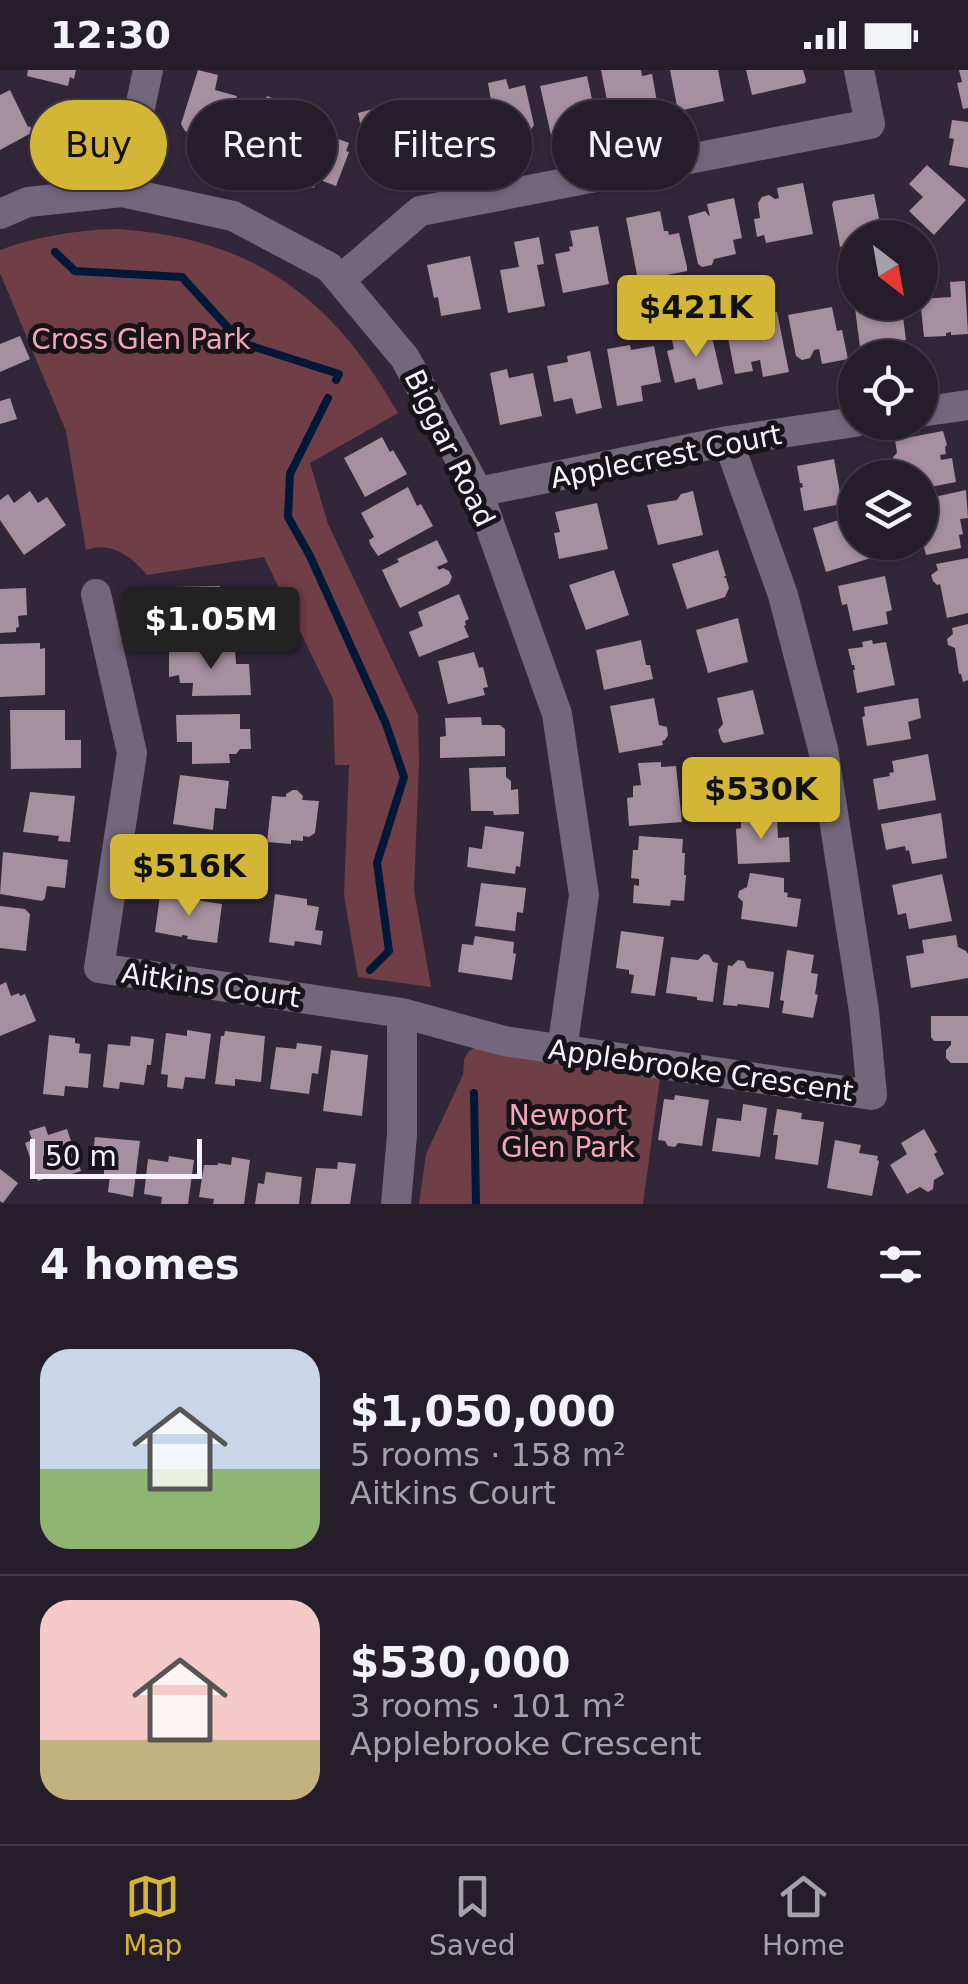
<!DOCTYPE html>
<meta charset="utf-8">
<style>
:root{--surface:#261d2b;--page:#322a37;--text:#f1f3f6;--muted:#a4a2a9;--line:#423b47;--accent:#d3b635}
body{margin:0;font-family:"DejaVu Sans",sans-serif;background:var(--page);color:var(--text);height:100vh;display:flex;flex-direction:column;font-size:38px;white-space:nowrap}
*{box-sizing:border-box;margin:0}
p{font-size:32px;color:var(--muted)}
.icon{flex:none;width:55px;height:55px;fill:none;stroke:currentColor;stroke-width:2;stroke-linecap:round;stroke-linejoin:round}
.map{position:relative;height:1134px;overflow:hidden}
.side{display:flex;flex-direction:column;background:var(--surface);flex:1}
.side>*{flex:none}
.top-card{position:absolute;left:30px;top:30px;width:910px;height:90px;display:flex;gap:20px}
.needle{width:65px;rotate:149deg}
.buttons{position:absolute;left:838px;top:150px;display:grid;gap:20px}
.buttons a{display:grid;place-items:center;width:100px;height:100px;border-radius:50%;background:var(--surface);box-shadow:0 2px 8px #0004,0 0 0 2px var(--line);font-size:50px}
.scale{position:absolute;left:30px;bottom:25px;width:172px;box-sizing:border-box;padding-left:10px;border:5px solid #f7f1fd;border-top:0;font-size:28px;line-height:35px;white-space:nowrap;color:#f7f1fd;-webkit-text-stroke:8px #17131a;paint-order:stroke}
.price{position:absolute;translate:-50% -85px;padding:0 22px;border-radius:10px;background:var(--accent);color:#111;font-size:32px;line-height:65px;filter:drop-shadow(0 2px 5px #0008)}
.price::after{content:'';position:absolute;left:50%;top:60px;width:30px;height:22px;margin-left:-15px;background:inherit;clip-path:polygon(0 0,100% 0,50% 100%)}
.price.selected{background:#222;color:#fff}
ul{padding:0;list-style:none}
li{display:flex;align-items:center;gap:30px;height:250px;padding:0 40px}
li+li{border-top:2px solid var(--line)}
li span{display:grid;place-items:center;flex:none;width:280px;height:200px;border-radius:30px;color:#555}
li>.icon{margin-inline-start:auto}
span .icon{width:120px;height:120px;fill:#fffc;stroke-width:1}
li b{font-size:42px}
h2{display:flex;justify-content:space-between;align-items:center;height:120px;padding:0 40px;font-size:42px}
.chip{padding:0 35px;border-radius:45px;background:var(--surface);box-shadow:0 2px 8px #0004,0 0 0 2px var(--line);font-size:35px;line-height:90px}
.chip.selected{background:var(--accent);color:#111}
.status{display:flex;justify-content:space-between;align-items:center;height:70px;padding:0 50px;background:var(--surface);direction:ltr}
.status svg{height:28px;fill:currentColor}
.menu{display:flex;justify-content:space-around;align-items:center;height:140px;border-top:2px solid var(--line);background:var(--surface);font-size:28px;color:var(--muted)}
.menu a{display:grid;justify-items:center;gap:5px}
.menu .selected{color:var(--accent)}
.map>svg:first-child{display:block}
.green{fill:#703e47}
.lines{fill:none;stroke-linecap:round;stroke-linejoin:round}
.stream{stroke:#001837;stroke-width:8}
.building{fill:#a68f9e}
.minor{stroke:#73677c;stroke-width:30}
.labels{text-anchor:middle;stroke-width:10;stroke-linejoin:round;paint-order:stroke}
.park-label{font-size:28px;fill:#f4a6b2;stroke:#17131a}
.street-label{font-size:28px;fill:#f7f1fd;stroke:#17131a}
</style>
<div class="status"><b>12:30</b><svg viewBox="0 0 49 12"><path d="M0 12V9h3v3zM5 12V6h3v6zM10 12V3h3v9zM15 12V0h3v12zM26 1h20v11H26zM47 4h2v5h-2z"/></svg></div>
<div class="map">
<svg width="968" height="1134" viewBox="0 0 968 1134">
<rect width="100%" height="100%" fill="#322739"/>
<!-- green -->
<path class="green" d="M117,159C253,168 332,227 398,343L310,393L328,454L418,645L419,693L414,820L431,917L358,907L344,825L349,695H335L333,629L264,487L147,505C131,486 111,471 86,480L66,361L0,203V180C38,166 77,160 117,159Z
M476,977L661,1000L643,1134H419L426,1084L463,1005L464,989L469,981Z"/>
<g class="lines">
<!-- stream -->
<path class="stream" d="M55,182L75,201L182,207L242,273L339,304L336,310
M328,328L290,404L288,447L310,486L386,654L404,707L377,793L389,881L370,900
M474,1023L476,1134"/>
</g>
<!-- building -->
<path class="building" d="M28,0H76L74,9L70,7L68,16L27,6Z
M198,0L218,5L215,20L237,26L220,83L196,76L201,60L192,64L185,61L181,54Z
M601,0H641L642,6L652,4L659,43L633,48L631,40L610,46Z
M670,0H718L724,31L678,41Z
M746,0H803L806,10L805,13L752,25Z
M959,0H968V38L963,39L957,13L962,12Z
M587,6L596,48L581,51L583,58L551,65L540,16Z
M506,9L509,19L525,15L534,55L530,61L523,63L518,60L513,61L515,71L490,76L482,38L492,36L488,13Z
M10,20L28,57L30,56L33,62L0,80V25Z
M267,26L282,32L280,37L286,44L283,52L297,57L287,87L273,82L268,96L237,86L249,52L254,54Z
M396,33L399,48L409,46L417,85L390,90L387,79L372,86L366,82L358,43Z
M463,35L471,75L451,79L452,83L428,88L419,44Z
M952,50L968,52V98L949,95L954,69L949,68Z
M307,66L331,75L333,67L349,73L346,81L349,82L336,116L317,109L314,118L291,110Z
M927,95L966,130L934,165L909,141L923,127L909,114Z
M803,113L813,164L766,173L764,165L757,167L754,149L760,148L758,133L762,127L769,125L775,129L779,128L777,118Z
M874,124L883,168H855V174L840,177L832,134L834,131Z
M734,128L742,168L733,170L736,184L714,189L712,195L702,197L698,194L688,146L705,141L710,147L707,134Z
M660,141L664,161H668L669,165L679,163L687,197V201L667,205L665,213L658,214L651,207L638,210L626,148Z
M598,156L609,214L563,223L555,184L570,181L569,177L573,176L570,161Z
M539,167L544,194L537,195L545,236L508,243L500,200L519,197L514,172Z
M470,186L481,239L441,246L438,227L434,228L427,195Z
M965,211L968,264L951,265V262L946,263V266L924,267L920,229L951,227L950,212Z
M901,232L906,270L889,272L887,280L862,283L861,277H860L855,238Z
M832,237L837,261L842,260L848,289L822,294L819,279L814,280L810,288L802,290L796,286L788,245Z
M777,242L789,302L763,307L760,290L751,292L753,301L735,304L725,252Z
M710,259L723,314L698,320L695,308L675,313L667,281L674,279L672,270L681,268L680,266Z
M20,266L30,289L0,302V274Z
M630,275L631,280L654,276L661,312L641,316L643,331L617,336L607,279Z
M590,281L602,338L576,344L572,328L554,332L547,296L568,292L567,286Z
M507,299L509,308L533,303L542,346L500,355L490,303Z
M10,328L17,349L0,354V331Z
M943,361L947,375L945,377L946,384L940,385L941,390L952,388L956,412L920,419V408H902L900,395L894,392L893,387L897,383L895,370Z
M382,367L390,382L393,380L407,404L365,427L344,388Z
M834,389L842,434L804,441L800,418L803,417L802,413H800L797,396Z
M408,417L417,436L421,434L433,456L378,486L370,474L369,470L374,467L361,443Z
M966,420L968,448L960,449L963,464L959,465L961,478L926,485L920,463V430Z
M30,421L38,433L47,427L66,455L24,485L0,450V430L8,424L14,433Z
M693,421L703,465L658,475L647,435L677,430L681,424Z
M597,433L608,479L559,489L554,463L560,462L555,442Z
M855,445V472H866L871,488L826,502L813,458Z
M437,470L448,492L437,497L439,500L443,498L449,501L452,507L449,514L400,538L382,500L399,492L397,489Z
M718,480L726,506L723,507L726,508L729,518L725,527L687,539L672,494Z
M968,488V543L947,548L940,514L937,515L933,511L931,505L938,500L936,494Z
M614,500L629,545L586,560L569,515Z
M885,506L892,540L886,542L888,554L853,561L847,534L842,535L838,516Z
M220,516L221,560L174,561L175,517Z
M26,518L27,545L18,546L19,557L16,558V562L0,563V519Z
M459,524L469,549L465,551L466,555L464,556L469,567L419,587L409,562L423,556L418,542Z
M738,548L748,592L708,603L696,560Z
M968,554V610L963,612L961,604H959L955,578L948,575L947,569L953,564L952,558Z
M641,570L646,595H650L653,609L604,620L596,580Z
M872,570L873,574L886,572L895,615L857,623L853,600H855L854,595H852L848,579L863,577L862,572Z
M40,573V579L45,578V625L0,627V574Z
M235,580L236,594H249L251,625L192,626L193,613H180L179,605L169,607V581Z
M474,582L479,598L483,597L488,617L483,618L485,625L448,634L438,591Z
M753,620L764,664L724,673L721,670L718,660L723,654L717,628Z
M654,628L659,655L667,657L668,665L665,670L662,671L663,675L619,683L610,636Z
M918,628L921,648L908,652L911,669L867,676L862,647L865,646L864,637Z
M10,640H65V670H81V698L11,699Z
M240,644V659H250L251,679H240L236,684H229L230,693L192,694V672H177L176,645Z
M481,647L482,655H500L505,659V686L440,688V667L446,666L445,648Z
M928,684L936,730L878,740L873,709L890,706L889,703L894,702L892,691Z
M771,689L770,734L735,736V722H725L723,690Z
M661,692V697L676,696L682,752L629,756L627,728L633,727V716L641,715L638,693Z
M506,697V707L511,711V720L518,719L519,744L494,745L493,741H471L469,698Z
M180,705L229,711L226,739L215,738L213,760L173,754Z
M293,720H297L303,726L302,730L319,731L315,763L309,767L303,766V771L291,770V774L267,772L272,726L286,727V724Z
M30,722L75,726L70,772L58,771L59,766L23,762Z
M941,743L947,788L912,794L909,780L906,781L905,776L886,780L881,754Z
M777,747L778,768L789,767L790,792L738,794L736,759L741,758V748Z
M485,756L524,762L520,797L516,796L515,804L467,797L469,777L482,779Z
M168,765L230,774L227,802L220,801L217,820L181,815L182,808L171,807L166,801L167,792L165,791Z
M639,766L683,769L682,783H685L684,805H686L684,831L671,830L670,836L633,833L634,815L639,816V809L631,808L633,780H638Z
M3,782L68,790L65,818L47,816L45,828L42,831L0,824Z
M750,803L784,808V822L788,823L787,827L801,829L797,857L741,849L743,832L738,827L739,821L747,817Z
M942,804L952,851L909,859L906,843L898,845L892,815Z
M481,813L526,818L523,843L517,842L515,861L475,856Z
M275,824L307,829V835L319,837L315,860L323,861L321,875L295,871L294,876L269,872Z
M160,825L222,834L217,873L187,869L188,866L182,865V867L155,862Z
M0,836L25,839L30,844L26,881L0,878Z
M621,861L664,867L655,926L631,923L634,905L629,904V900L616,898Z
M956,865L958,877L966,881L968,884V908L911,918L906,886L924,883L922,870Z
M475,866L514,872L513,883L516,884L512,910L458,902L462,874L473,875Z
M787,880L814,885L811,903L818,904L815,924L818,925L813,948L782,943L784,931L780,930Z
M704,884L709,885L713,892L718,893L713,932L697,930V927L666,923L671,887L698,890Z
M738,890L744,891L747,898L774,902L769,938L738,934L737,936L723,935L728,895L732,896Z
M6,912L11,926L19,923L20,926L25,924L36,951L0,966V915Z
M931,946H968V993H951L946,988V980L951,975V971H934L931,967Z
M187,960L211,964L205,1009L185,1007L183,1019L167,1017L168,1005L161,1004L166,963L187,966Z
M225,961L265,966L261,1012L235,1009V1016L215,1014L221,966H224Z
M49,965L75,968V973L80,974L79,983L91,984L88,1018L65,1016L64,1026L43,1024Z
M131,966L154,969L151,995H147L144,1015L120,1012L119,1019L103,1017L108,974L130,976Z
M297,973L322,976L318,1004L312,1003L309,1024L270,1019L276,977L296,979Z
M331,980L368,985L362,1046L323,1041Z
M675,1025L709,1030L702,1076L678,1073L675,1077L668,1076L665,1071L658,1070L664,1029L674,1030Z
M743,1034L767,1038L760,1087L712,1081L717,1048L741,1051Z
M777,1039L802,1043L801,1049L824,1052L818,1095L775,1089L778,1065H773Z
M45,1056L48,1065L67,1059L81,1101L57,1109L55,1105L38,1111L25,1073L32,1070L29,1061Z
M924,1059L937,1082L934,1084L944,1104L934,1110L933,1119L928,1122L920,1117L907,1124L890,1095L907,1084L901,1073Z
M95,1067L140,1071L133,1127L108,1122L110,1105L104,1104V1100L91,1098Z
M835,1070L861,1075L859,1083L878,1086L877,1090L879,1091L872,1126L827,1118Z
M169,1086L194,1090L188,1134H161L162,1127L144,1124L148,1089L168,1092Z
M232,1087L250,1090L244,1134H213L214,1129L199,1127L204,1095H218V1093L231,1095Z
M338,1092L356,1094L350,1134H311L316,1098L337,1099Z
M0,1099L18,1113L3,1133L0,1131Z
M266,1102L302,1107L299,1134H255L258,1113L264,1114Z"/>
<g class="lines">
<!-- minor -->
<path class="minor" d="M122,122L148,0
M0,144L28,132L122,122L233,146L329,197L405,288L478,422L557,644L584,825L562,980
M340,210L420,141L870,54L859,0
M920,342L968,335
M478,422L728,371L855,352
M96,524L132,683L99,898L402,943L504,971L872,1025L864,941L823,679L783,525L728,371
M396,1134L402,1065V943"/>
</g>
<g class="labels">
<!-- park labels -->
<g class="park-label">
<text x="141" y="279">Cross Glen Park</text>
<text x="568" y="1055">Newport<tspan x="568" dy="32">Glen Park</tspan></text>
</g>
<!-- street labels -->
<g class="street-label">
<text transform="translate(450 378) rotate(64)" y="10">Biggar Road</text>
<text transform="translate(666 386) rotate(-11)" y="10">Applecrest Court</text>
<text transform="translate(211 915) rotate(8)" y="10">Aitkins Court</text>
<text transform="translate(701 1000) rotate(8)" y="10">Applebrooke Crescent</text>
</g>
</g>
</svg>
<div class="buttons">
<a><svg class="needle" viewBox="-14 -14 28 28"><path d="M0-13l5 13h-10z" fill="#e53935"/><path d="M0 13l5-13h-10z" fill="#a4a2a9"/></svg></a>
<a><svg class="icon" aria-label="locate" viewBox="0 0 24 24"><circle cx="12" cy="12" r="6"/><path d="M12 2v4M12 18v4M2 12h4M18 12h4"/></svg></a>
<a><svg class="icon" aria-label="layers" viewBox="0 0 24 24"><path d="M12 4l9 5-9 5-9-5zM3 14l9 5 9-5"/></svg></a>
</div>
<div class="scale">50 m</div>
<b class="price" style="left:696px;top:290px">$421K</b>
<b class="price selected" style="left:211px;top:602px">$1.05M</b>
<b class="price" style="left:761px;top:772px">$530K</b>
<b class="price" style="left:189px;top:849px">$516K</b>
<div class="top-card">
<a class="chip selected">Buy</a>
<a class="chip">Rent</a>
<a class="chip">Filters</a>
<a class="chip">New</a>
</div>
</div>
<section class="side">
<h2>4 homes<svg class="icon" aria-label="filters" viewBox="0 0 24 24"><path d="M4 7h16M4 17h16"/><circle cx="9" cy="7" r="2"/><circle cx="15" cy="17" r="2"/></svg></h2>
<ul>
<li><span style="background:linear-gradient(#c9d6e8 60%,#8fb573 0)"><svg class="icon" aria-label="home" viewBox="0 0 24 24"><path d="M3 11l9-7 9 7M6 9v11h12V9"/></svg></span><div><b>$1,050,000</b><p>5 rooms · 158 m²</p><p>Aitkins Court</p></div></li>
<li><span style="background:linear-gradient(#f6c9c9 70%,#c2b280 0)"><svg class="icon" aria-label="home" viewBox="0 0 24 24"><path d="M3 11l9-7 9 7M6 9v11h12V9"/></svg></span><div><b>$530,000</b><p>3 rooms · 101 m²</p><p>Applebrooke Crescent</p></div></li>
</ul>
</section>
<nav class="menu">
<a class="selected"><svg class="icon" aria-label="map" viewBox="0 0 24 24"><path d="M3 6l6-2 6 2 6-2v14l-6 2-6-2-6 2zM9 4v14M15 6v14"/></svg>Map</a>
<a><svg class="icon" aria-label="saved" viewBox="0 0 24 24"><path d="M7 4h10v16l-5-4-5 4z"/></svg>Saved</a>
<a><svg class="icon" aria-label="home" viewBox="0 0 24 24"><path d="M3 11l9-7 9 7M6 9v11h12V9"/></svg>Home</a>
</nav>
